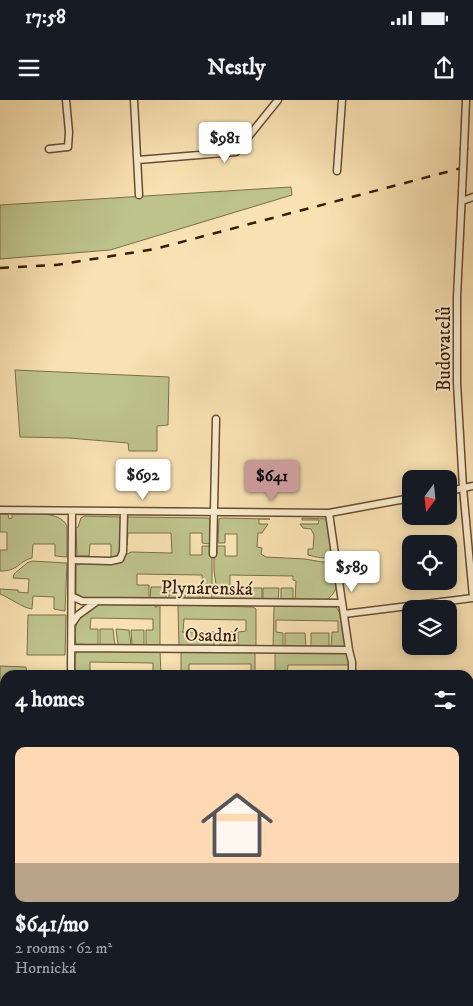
<!DOCTYPE html>
<meta charset="utf-8">
<style>
:root{--surface:#171b24;--page:#242831;--text:#f1f3f6;--muted:#9ea1a6;--accent:#c59692}
body{margin:0;font-family:"IM FELL DW Pica",serif;background:var(--page);color:var(--text);height:100vh;display:flex;flex-direction:column;font-size:19px;white-space:nowrap}
*{box-sizing:border-box;margin:0}
p{font-size:16px;color:var(--muted)}
.icon{flex:none;width:28px;height:28px;fill:none;stroke:currentColor;stroke-width:2;stroke-linecap:round;stroke-linejoin:round}
.map{position:relative;flex:1;overflow:hidden}
.side{position:absolute;left:0px;top:570px;width:474px;height:336px;display:flex;flex-direction:column;background:var(--surface);border-radius:15px 15px 0 0;box-shadow:0 2px 12px #0003}
.side>*{flex:none}
.needle{width:32px;rotate:195deg}
.buttons{position:absolute;left:402px;top:370px;display:grid;gap:10px}
.buttons a{display:grid;place-items:center;width:55px;height:55px;border-radius:10px;background:var(--surface);box-shadow:0 2px 12px #0003;font-size:25px}
.price{position:absolute;translate:-50% -42px;padding:0 11px;border-radius:5px;background:#fff;color:#222;font-size:16px;line-height:32px;filter:drop-shadow(0 1px 2px #0008)}
.price::after{content:'';position:absolute;left:50%;top:30px;width:15px;height:11px;margin-left:-8px;background:inherit;clip-path:polygon(0 0,100% 0,50% 100%)}
.price.current{background:var(--accent);color:#111}
ul{padding:0;list-style:none}
li{display:grid;align-content:center;gap:10px;height:265px;padding:0 15px}
li span{display:grid;place-items:center;height:155px;border-radius:10px;color:#555}
li>.icon{margin-inline-start:auto}
span .icon{width:90px;height:90px;fill:#fffc;stroke-width:1}
li b{font-size:21px}
h2{display:flex;justify-content:space-between;align-items:center;height:60px;padding:0 15px;font-size:21px}
.status{display:flex;justify-content:space-between;align-items:center;height:35px;padding:0 25px;background:var(--surface);direction:ltr}
.status svg{height:14px;fill:currentColor}
header{display:flex;justify-content:space-between;align-items:center;height:65px;padding:0 15px;background:var(--surface);font-size:22px;font-weight:700}
.map>svg:first-child{display:block}
.green{fill:#bec38c;stroke:#7c6f4a}
.lines{fill:none;stroke-linecap:round;stroke-linejoin:round}
.street-casing{stroke:#694c32;stroke-width:9}
.street{stroke:#faeccd;stroke-width:6}
.rail{stroke:#391b08;stroke-width:2.5;stroke-dasharray:9 9;stroke-linecap:butt}
.street-bridge-casing{stroke:#694c32;stroke-width:9;stroke-linecap:butt}
.street-bridge{stroke:#faeccd;stroke-width:6}
.labels{text-anchor:middle;stroke-width:4;stroke-linejoin:round;paint-order:stroke}
.street-label{font-size:19px;fill:#391b08;stroke:#faeccd}
</style>
<div class="status"><b>17:58</b><svg viewBox="0 0 49 12"><path d="M0 12V9h3v3zM5 12V6h3v6zM10 12V3h3v9zM15 12V0h3v12zM26 1h20v11H26zM47 4h2v5h-2z"/></svg></div>
<header><svg class="icon" aria-label="menu" viewBox="0 0 24 24"><path d="M4 6h16M4 12h16M4 18h16"/></svg>Nestly<svg class="icon" aria-label="share" viewBox="0 0 24 24"><path d="M12 15V3M7 8l5-5 5 5M5 13v7h14v-7"/></svg></header>
<div class="map">
<svg width="473" height="906" viewBox="0 0 473 906">
<rect width="100%" height="100%" fill="#f8e1b2"/>
<filter id="stains"><feTurbulence type="fractalNoise" baseFrequency=".004" numOctaves="4"/><feColorMatrix values="0 0 0 0 .2 0 0 0 0 .09 0 0 0 0 .02 0 0 0 .5 -.17"/></filter>
<radialGradient id="worn" r=".72"><stop offset=".6" stop-color="#630" stop-opacity="0"/><stop offset="1" stop-color="#630" stop-opacity=".3"/></radialGradient>
<!-- green -->
<path class="green" d="M291,87L292,95L110,150L0,159V105Z
M15,270L169,277L168,325L157,326V351H129L128,343L69,338L20,337Z
M0,414H8L9,419L12,418V414C28,414 60,410 67,426V457L55,456V444H33L32,458C17,462 19,471 0,471V450H7V432H0Z
M84,416L120,417L122,420L121,452L118,457H111V444H90L89,456H77L76,428L78,427L81,418Z
M128,417L208,418L210,419V444L202,443V433H190V455H202V446H210V455H212V500H203L202,475L137,474V485H149V499L84,498L76,493V467L78,464L120,462L125,455L131,452L172,453L171,433H128L127,445L126,420Z
M222,418L270,419H259V424H268L262,433H258L257,447L262,448L261,454L266,457L305,459L322,462L334,461C336,477 342,492 324,501H295L296,481L293,480V476L230,475V488H241V501L214,500V494L217,491L214,471V455L217,454V446H225V456H237V434H225V443H218L219,419Z
M302,418L327,419L334,456C326,460 316,457 308,455V449H313L314,435L311,429L303,428L300,424H318L319,420H302Z
M32,461L67,463L65,511L54,509V497L33,496L32,509C23,508 10,498 0,494V489L18,490V492L28,493L29,479L13,478L14,474L27,463Z
M151,487H166V499H150Z
M169,487H186L185,500L169,499Z
M188,487H200V500H188Z
M244,488H262V500L243,499Z
M263,488H279L278,501L263,500Z
M281,488H293V501H281Z
M100,504L155,505V507H157V505H160V545L146,546V530H153V519L91,518L90,529H98V545L76,544C72,524 80,512 100,504Z
M179,505L253,507L256,509V545L254,546L238,547V532L246,531V520L184,519L183,531L182,532H214V546H179L178,506Z
M274,506L336,507L340,513L345,547L331,548L332,532H338V521L276,520V532L283,533V548H273Z
M28,515H66L65,555H27Z
M100,529H113L115,545H100Z
M116,529L129,530L131,545H118Z
M131,530H144V545H132Z
M220,532H237L236,547L220,546Z
M285,533H305L306,547H285Z
M311,533H329V547H311Z
M78,551H160L161,575H146L153,574V563L90,562V573H98V575H75V555Z
M182,551L255,552V575H251V564H189V575H190H181V552Z
M275,552L345,553L348,556L350,565H288L287,575H275Z
M0,566L26,567L27,575H5V612H0Z
M0,632L5,633V669H0Z
M0,674H5L4,707H0Z
M0,776L5,777V833L0,834Z
M298,901H384L385,906H298Z"/>
<g class="lines">
<defs>
<path id="street" d="M134,0L139,95
M464,48L466,0
M49,49L68,47L69,32L66,0
M138,60L236,52L278,0
M337,71L342,0
M462,92L457,197V283L463,388L473,497
M462,101L473,97
M449,391L473,386
M0,410L329,413L411,398
M329,413L349,550L352,562V575
M213,454L216,319
M73,460L111,461L120,459L123,452L124,412
M73,497L82,501L342,503
M344,514L473,498
M73,522L78,515L96,502
M72,548L349,550
M71,575L72,411
M469,667L473,666
M469,876H473
M150,906L151,901"/>
</defs>
<!-- street casing -->
<use href="#street" class="street-casing"/>
<!-- street -->
<use href="#street" class="street"/>
<!-- rail -->
<path class="rail" d="M0,168L56,165L155,149L473,65"/>
<defs>
<path id="street-bridge" d="M462,92L464,48"/>
</defs>
<!-- street-bridge casing -->
<use href="#street-bridge" class="street-bridge-casing"/>
<!-- street-bridge -->
<use href="#street-bridge" class="street-bridge"/>
</g>
<g class="labels">
<!-- street labels -->
<g class="street-label">
<text transform="translate(443 249) rotate(-90)" y="7">Budovatelů</text>
<text transform="translate(207 487) rotate(1)" y="7">Plynárenská</text>
<text transform="translate(211 534) rotate(1)" y="7">Osadní</text>
</g>
</g>
<rect width="100%" height="100%" filter="url(#stains)"/>
<rect width="100%" height="100%" fill="url(#worn)"/>
</svg>
<div class="buttons">
<a><svg class="needle" viewBox="-14 -14 28 28"><path d="M0-13l5 13h-10z" fill="#e53935"/><path d="M0 13l5-13h-10z" fill="#9ea1a6"/></svg></a>
<a><svg class="icon" aria-label="locate" viewBox="0 0 24 24"><circle cx="12" cy="12" r="6"/><path d="M12 2v4M12 18v4M2 12h4M18 12h4"/></svg></a>
<a><svg class="icon" aria-label="layers" viewBox="0 0 24 24"><path d="M12 4l9 5-9 5-9-5zM3 14l9 5 9-5"/></svg></a>
</div>
<b class="price" style="left:225px;top:64px">$981</b>
<b class="price" style="left:143px;top:401px">$692</b>
<b class="price current" style="left:272px;top:402px">$641</b>
<b class="price" style="left:352px;top:493px">$589</b>
<section class="side">
<h2>4 homes<svg class="icon" aria-label="filters" viewBox="0 0 24 24"><path d="M4 7h16M4 17h16"/><circle cx="9" cy="7" r="2"/><circle cx="15" cy="17" r="2"/></svg></h2>
<ul>
<li><span style="background:linear-gradient(#ffd9b3 75%,#b9a48a 0)"><svg class="icon" aria-label="home" viewBox="0 0 24 24"><path d="M3 11l9-7 9 7M6 9v11h12V9"/></svg></span><div><b>$641/mo</b><p>2 rooms · 62 m²</p><p>Hornická</p></div></li>
</ul>
</section>
</div>
